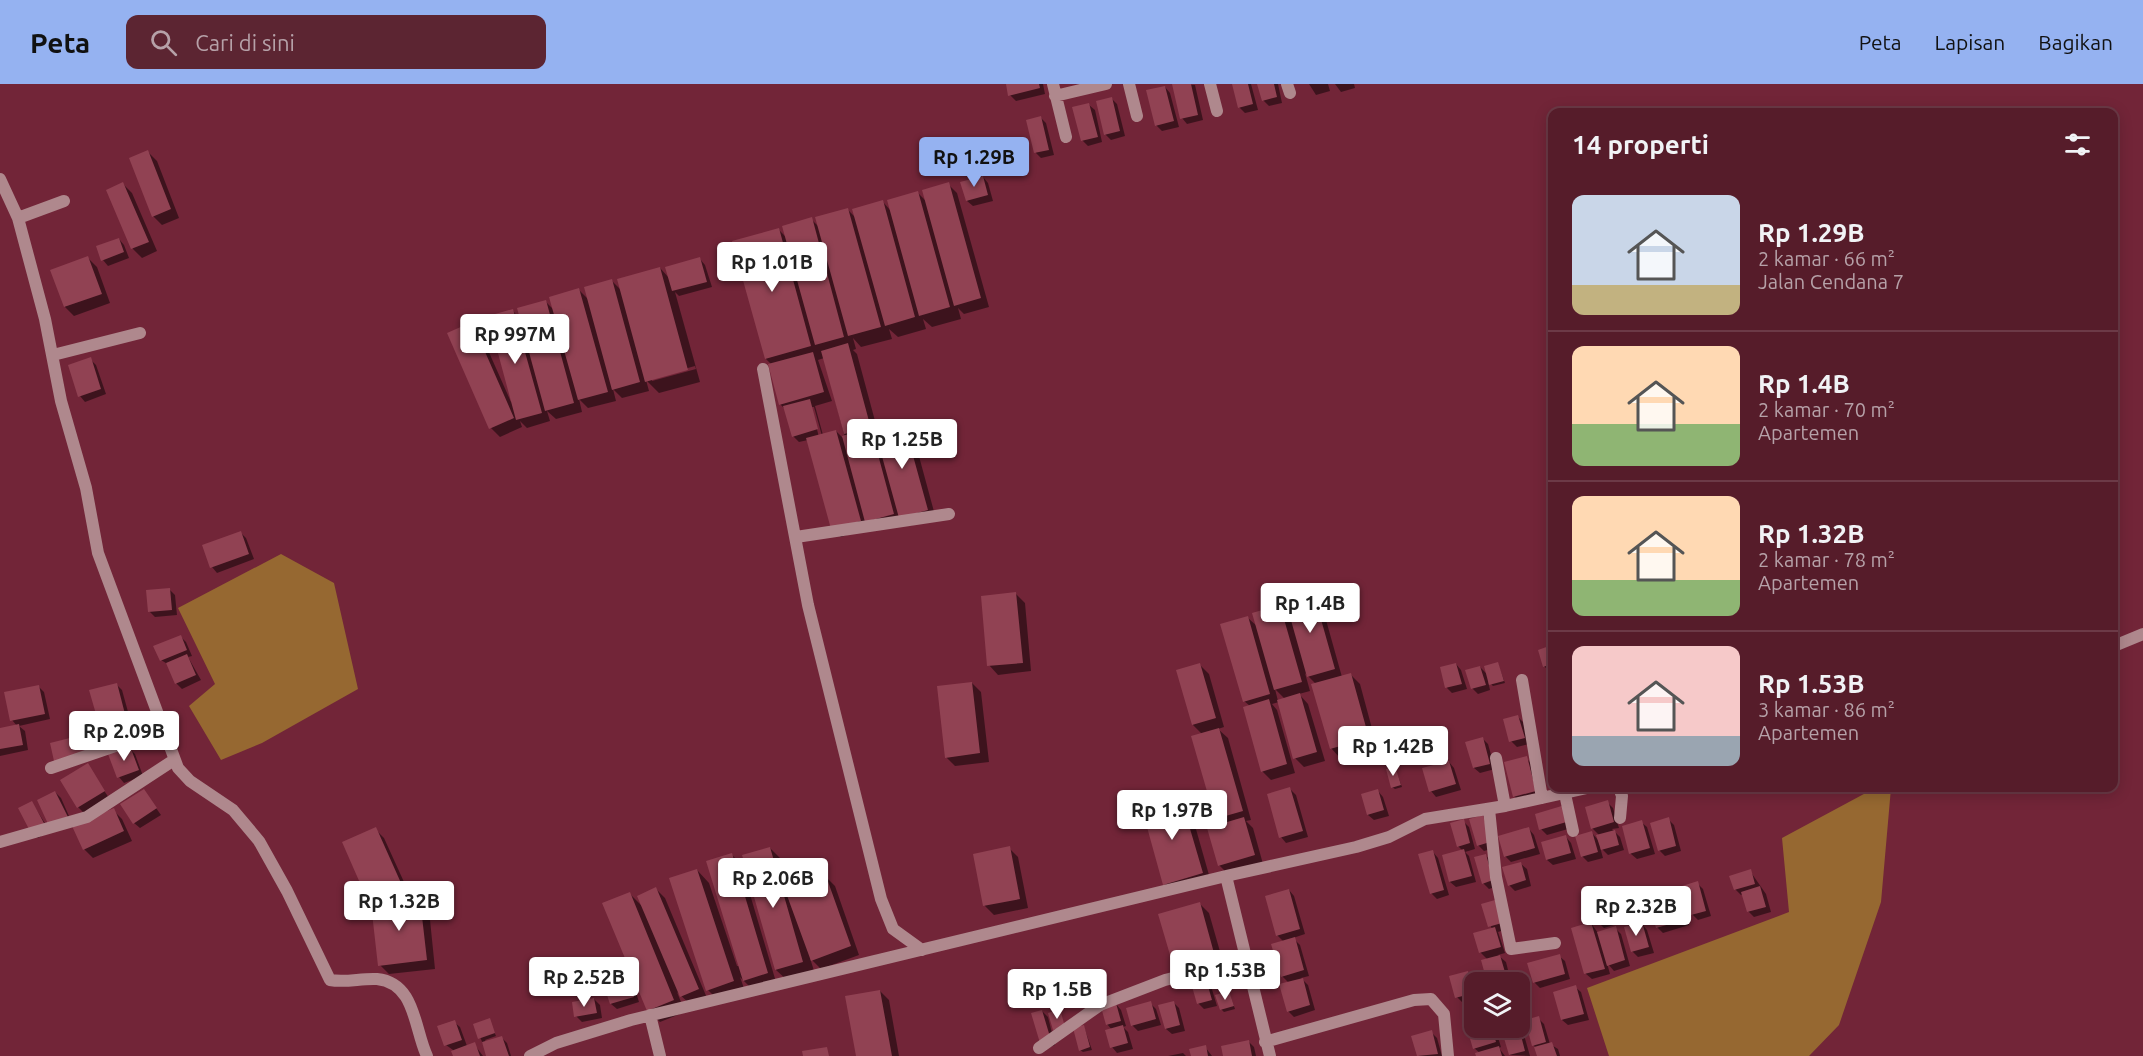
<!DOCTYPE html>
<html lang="id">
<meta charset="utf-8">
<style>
:root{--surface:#561c2a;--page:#5c2532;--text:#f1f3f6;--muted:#b6a1a8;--line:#6c3a47;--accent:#95b2f1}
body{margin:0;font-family:Ubuntu,sans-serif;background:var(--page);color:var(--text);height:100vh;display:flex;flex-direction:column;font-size:22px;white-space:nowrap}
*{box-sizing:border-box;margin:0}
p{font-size:20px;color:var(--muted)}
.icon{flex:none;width:33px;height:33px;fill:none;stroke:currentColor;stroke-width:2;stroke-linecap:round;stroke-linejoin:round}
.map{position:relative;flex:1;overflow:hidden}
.drawer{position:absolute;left:1548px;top:24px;width:570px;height:684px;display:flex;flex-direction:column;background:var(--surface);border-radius:12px;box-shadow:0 3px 15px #0003,0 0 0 2px var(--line)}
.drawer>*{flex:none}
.buttons{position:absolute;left:1464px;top:888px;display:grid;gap:12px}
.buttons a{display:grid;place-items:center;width:66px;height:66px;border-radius:12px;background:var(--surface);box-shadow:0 3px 15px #0003,0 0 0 2px var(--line);font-size:30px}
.price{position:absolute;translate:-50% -51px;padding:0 14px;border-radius:6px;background:#fff;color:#222;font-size:20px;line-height:39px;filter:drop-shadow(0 2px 3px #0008)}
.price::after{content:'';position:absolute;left:50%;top:36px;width:18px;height:14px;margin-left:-9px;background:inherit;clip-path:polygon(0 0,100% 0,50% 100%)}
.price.on{background:var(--accent);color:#111}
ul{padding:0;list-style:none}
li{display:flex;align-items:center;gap:18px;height:150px;padding:0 24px}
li+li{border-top:2px solid var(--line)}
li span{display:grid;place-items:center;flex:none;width:168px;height:120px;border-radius:12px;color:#555}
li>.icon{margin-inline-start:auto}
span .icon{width:72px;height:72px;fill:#fffc;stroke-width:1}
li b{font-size:26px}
h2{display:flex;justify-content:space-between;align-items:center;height:72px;padding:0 24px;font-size:26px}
header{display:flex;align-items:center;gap:36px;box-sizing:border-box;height:84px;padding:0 30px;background:var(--accent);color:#111}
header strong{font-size:28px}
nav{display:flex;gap:33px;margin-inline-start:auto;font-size:21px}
.search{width:420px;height:54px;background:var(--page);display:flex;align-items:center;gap:15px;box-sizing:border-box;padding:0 21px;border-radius:12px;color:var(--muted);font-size:22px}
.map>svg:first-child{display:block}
.forest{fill:#966831}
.shadow{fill:#0007;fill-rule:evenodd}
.building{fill:#914253}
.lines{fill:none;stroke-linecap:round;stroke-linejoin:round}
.minor{stroke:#af888d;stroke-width:12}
</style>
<header>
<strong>Peta</strong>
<div class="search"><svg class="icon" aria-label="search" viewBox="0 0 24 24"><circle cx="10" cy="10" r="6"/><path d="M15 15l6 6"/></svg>Cari di sini</div>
<nav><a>Peta</a><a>Lapisan</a><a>Bagikan</a></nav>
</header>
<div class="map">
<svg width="2143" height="972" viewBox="0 0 2143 972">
<rect width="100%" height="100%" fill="#722538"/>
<!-- forest -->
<path class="forest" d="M281,470L334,499L358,605L262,659L221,676L189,622L215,600L178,524Z
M1875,704H1891L1881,818L1839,941L1809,972H1609L1587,904L1789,828L1782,754Z"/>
<!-- shadow -->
<path class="shadow" d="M1007,0H1043L1045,10L1016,17L1010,11Z
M1173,0L1195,1L1203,36L1187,40L1182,34Z
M1233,0H1251L1258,26L1245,29L1239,23Z
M1259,0H1278L1282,19L1269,22L1263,16Z
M1309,0H1328L1330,7L1316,11Z
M1335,0H1354L1355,4L1341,8Z
M1165,3L1170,9L1179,43L1162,47L1156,41Z
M1111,14L1117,20L1125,52L1111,56L1105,50Z
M1089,21L1095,26L1102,58L1088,62L1082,56Z
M1040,33L1046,39L1054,71L1041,74L1036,69Z
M148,68L157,77L179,134L162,141L153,132Z
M983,93L988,99L993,117L973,122L967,117Z
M123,100L132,109L157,167L142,174L133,165L108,106Z
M948,100L957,109L989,223L964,230L958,224L961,235L932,243L923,235L926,245L898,253L889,245L892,255L861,263L853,254L856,265L853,266L857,270L878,348L904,341L913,350L936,435L909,442L900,433L841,453L832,444L808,356L799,358L793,352L786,326L780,320L772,281L766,275L778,145L787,154L811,135L820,144L848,126L856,134L883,118L891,127L918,109L927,118ZM824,274L846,357L836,347L823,351L815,322L832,317L818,276ZM811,323H814L822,352L819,353Z
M119,155L124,161L129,174L108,182L103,176Z
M88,174L97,183L110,219L74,232L65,223L52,187Z
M700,175L705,181L712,203L679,212L675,208L700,298L659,309L646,296L649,307L622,314L613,305L616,317L588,324L579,315L582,328L556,335L547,327L550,337L527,344L520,337L522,343L500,353L491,344L471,239L480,248L511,318L513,227L521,236L545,217L555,227L579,206L589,216L612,197L622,207L660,184L670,195ZM695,282L696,285L652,297V294Z
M90,275L96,281L106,310L85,318L80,312Z
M240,448L246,454L254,475L217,489L212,483Z
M169,505L175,511L177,531L155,533L149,527Z
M1312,509L1321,518L1342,593L1351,591L1360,600L1377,663L1340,674L1331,664L1316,600L1305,589L1310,607L1299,610L1308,620L1325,677L1304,683L1295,674L1279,618L1272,620L1277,626L1295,689L1271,696L1262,687L1250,622L1244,617L1248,534L1258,543L1280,522L1291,534ZM1275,605L1285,615L1278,617Z
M1016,510L1025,519L1031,587L998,591L989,581Z
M180,552L186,558L192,572L188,573L201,596L182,605L176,599L169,581L161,576Z
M1552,563V587L1550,588L1544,582L1540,567Z
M1456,580L1461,586L1467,605L1452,609L1447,604Z
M1498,580L1505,599L1493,602L1488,597L1490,606L1478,610L1472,604L1480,583L1489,592Z
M1200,581L1209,590L1224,643L1218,645L1228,654L1251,736L1246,737L1253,744L1263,780L1228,790L1219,781L1223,741L1216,734L1202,650L1193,641Z
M972,599L981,608L989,678L955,682L946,673Z
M116,600L122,606L130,635L105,642L99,637Z
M38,602L44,608L50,635L19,642L25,647L28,666L0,672V646L17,642L12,636Z
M1517,632L1523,638L1529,660L1517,663L1511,657Z
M82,653L87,658L92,675L56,677Z
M1482,654L1488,660L1495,685L1480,689L1474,684Z
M129,664L135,670L143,692L124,699L119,693Z
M1526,674L1532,680L1541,713L1520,718L1514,712Z
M1449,678L1454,684L1461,706L1436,713L1431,707Z
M87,681L109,714L84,729L78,723Z
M1395,684L1402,703L1395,705L1392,703Z
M1290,705L1296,711L1308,753L1286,759L1281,753Z
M144,707L161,731L140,744L134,739Z
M1378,707L1383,713L1389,732L1374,736L1368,731Z
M55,708L61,714L72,739L56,747Z
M1181,715L1190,724L1211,798L1174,809L1165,800Z
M1607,718L1613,724L1619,744L1612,745L1620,753L1624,766L1608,771L1600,763L1603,774L1588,778L1582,772L1592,749L1599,757L1600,752L1592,744Z
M32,719L50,747L38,754L32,748Z
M1565,723L1575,743L1547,751L1541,745Z
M113,726L122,735L132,757L93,774L84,765Z
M1668,735L1674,741L1681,767L1665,772L1659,766Z
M1471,736L1495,764L1484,767L1478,761Z
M1463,737L1469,743L1475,765L1465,768L1469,772L1476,798L1456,803L1450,798L1443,772L1463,767L1458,762Z
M1641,738L1647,743L1655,770L1637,775L1631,770L1623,743Z
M375,745L384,754L409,809L384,820L420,816L429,826L435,885L389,890L380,881L376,821L368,814Z
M1529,745L1534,751L1540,770L1511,778L1505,772Z
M1566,753L1571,759L1576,775L1553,781L1547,776Z
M770,764L782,776L790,806L826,793L835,802L859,871L821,885L810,874L815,890L789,898L776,886Z
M1009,764L1018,773L1028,824L994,831L985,822L975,771Z
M1433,768L1438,774L1449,811L1437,815L1431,809Z
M732,771L741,780L776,898L753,906L740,893L746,910L720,918L708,906L697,786L709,799L737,882H739Z
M1486,772L1491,777L1498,802L1489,805L1483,799Z
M1521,780L1527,785L1531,802L1515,807L1509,801Z
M1750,787L1766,810L1771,828L1754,833L1748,827L1744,810L1741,811L1735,805Z
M1697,799L1703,805L1711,832L1698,836L1692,830Z
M656,805L665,814L707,914L691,921L677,908L685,928L660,938L648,926L629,809L644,824Z
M1289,806L1294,812L1305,850L1293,854L1300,861L1309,892L1301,894L1308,901L1315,926L1294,933L1288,927L1289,899L1282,892L1284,858L1277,851Z
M1675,807L1680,812L1689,841L1663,849L1657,843Z
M1605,813L1611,819L1617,840L1604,844L1598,838Z
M1200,820L1209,829L1223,878L1183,889L1174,880Z
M1483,821L1507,845L1498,848L1505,869L1498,871L1506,878L1511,898H1489L1483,877L1488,876L1480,868L1492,845Z
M1591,839L1598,849L1615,844L1621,850L1630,882L1614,887L1607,879L1610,890L1592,895L1586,890L1573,845Z
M1642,840L1647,846L1654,869L1638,873L1632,867Z
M1559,872L1565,877L1570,895L1540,904L1534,898Z
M1265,873L1271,879L1277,902L1266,905L1260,899Z
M624,884L630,890L639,918L617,925L611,920Z
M588,887L594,893L597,908L584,911L578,906Z
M1468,888L1475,898L1474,916L1463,919L1457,913Z
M1205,896L1211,902L1217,922L1204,925L1198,919Z
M1575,903L1581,908L1589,936L1568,941L1562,936Z
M880,907L889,916L899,972H857Z
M1229,908L1235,925L1224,928L1221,925Z
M594,915L600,921L602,934L582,938L576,932Z
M1173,918L1179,924L1185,947L1172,950L1166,945Z
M1150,919L1156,925L1161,941L1138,947L1132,941Z
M1116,920L1121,926L1126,942L1123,943L1128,948L1133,965L1117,969L1112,963V946L1107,940Z
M1042,927L1048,933L1055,961L1047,964Z
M1538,934L1544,940L1550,960L1558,965L1560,972H1538L1534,961Z
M489,936L496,952L485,956L486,958L501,953L507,959L511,972H488L475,941Z
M454,938L460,943L467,962L474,960L483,972H455L453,966L446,961Z
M1520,941L1522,944L1530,972L1510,971L1502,944H1520Z
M1084,943L1092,966L1083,968L1080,966Z
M1474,943L1495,944L1501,963L1499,964L1505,972H1477L1480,969L1474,964Z
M1431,948L1437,954L1442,972H1419L1413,953Z
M1248,957L1254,963L1256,972H1224Z
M1205,963L1212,972H1193Z
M1183,969L1186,972H1168Z"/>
<!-- building -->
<path class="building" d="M1006,0H1039L1040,4L1008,12Z
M1172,0H1191L1198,31L1180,35Z
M1232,0H1248L1253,20L1238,24Z
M1257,0H1274L1277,13L1262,17Z
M1165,2L1174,37L1155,42L1146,6Z
M1112,13L1120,47L1104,51L1096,17Z
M1089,19L1098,53L1081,57L1072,23Z
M1041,32L1049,66L1034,69L1026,36Z
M148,66L171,125L152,133L129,74Z
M983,92L988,111L966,117L960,98Z
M123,98L149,158L131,165L106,106Z
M949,98L981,214L954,222L922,106Z
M918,107L950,223L919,232L887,116Z
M883,116L915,233L885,242L852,125Z
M848,124L881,243L848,252L815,133Z
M812,133L844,253L815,261L782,142Z
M779,144L811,262L765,275L732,157Z
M119,154L124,168L101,177L96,162Z
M88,172L102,210L64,223L50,186Z
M700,173L707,198L672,207L665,183Z
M660,183L688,286L645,298L617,195Z
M612,195L640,298L612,306L584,203Z
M579,204L608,308L578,316L549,213Z
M546,216L574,319L545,327L517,224Z
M513,225L542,329L516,336L488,232Z
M472,238L514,334L489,345L447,249Z
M848,259L894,430L865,438L842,352L855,348L844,350L821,267Z
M813,268L824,308L779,321L768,280Z
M91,273L101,305L78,313L68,281Z
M810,315L818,345L792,353L783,322Z
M904,339L928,426L899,434L875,347Z
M836,346L861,437L831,445L806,354Z
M241,447L249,470L210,484L202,461Z
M170,504L172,526L148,528L146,506Z
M1313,507L1335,585L1307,593L1285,515Z
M1016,508L1023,579L987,582L981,512Z
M1280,521L1302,598L1274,606L1252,529Z
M1248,532L1270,610L1243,618L1220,540Z
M181,551L187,566L160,577L153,562Z
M1552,561V580L1543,583L1538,566Z
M187,570L196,591L175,600L166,579Z
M1498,578L1504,597L1489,601L1484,582Z
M1200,579L1216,634L1192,641L1176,586Z
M1456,579L1462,600L1445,604L1440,583Z
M1480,582L1486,601L1471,605L1465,586Z
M1351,589L1369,654L1330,665L1311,600Z
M972,598L980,669L945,674L937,602Z
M117,599L125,630L98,637L89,606Z
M39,601L45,630L10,637L4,608Z
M1300,609L1317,668L1293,675L1277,616Z
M1269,615L1287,680L1261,688L1243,623Z
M1518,631L1525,654L1509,658L1503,635Z
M19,640L23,661L0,665V644Z
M1219,644L1243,727L1215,735L1191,652Z
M82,651L87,670L54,677L50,659Z
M1483,653L1490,680L1473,684L1465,658Z
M130,662L139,686L117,694L108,670Z
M1527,672L1536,707L1513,713L1504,678Z
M1449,677L1456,700L1429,708L1422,684Z
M88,679L105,707L77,724L60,696Z
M1395,682L1401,701L1391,704L1386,685Z
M1290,703L1303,747L1279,754L1267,710Z
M144,705L157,724L133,740L120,720Z
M1378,705L1384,726L1367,731L1361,710Z
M55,707L68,733L49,742L37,716Z
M1181,714L1203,789L1163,801L1142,725Z
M1608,716L1614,738L1591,745L1585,723Z
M32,717L45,741L31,749L18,724Z
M1565,721L1570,737L1539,746L1535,730Z
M114,724L124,747L83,766L72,742Z
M1483,731L1490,758L1477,762L1469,735Z
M1244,733L1255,771L1218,782L1207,744Z
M1669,733L1676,762L1658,767L1650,739Z
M1464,735L1470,759L1457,763L1450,739Z
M1642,736L1650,764L1629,770L1622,742Z
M376,743L401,799L367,815L342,758Z
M1529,743L1535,764L1504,773L1498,752Z
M1615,746L1619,761L1601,766L1596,751Z
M1592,747L1598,768L1581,773L1575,752Z
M1566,751L1571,769L1546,776L1541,758Z
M1010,762L1020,815L983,822L973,770Z
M770,763L803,878L775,886L742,771Z
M1464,765L1472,792L1449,798L1442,771Z
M1433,766L1444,806L1430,810L1418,770Z
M732,769L768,889L743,897L706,777Z
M1486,770L1493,796L1482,800L1474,773Z
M1521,778L1526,796L1508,802L1502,783Z
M697,785L734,897L706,907L669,794Z
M1751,785L1755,800L1734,806L1729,792Z
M826,792L851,862L811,877L785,806Z
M1698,797L1706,827L1691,831L1682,802Z
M1760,802L1766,823L1747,828L1741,808Z
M656,803L699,905L680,913L637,812Z
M1289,805L1300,845L1276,852L1265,812Z
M1675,805L1684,836L1656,844L1647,813Z
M630,808L674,916L647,927L602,819Z
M1606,812L1612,834L1597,839L1590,816Z
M420,815L427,876L378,882L371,820Z
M1495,816L1502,839L1488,843L1481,820Z
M1200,818L1214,869L1173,881L1158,830Z
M1591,838L1605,885L1584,890L1571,844Z
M1642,838L1649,863L1631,868L1624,843Z
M1616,842L1625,876L1607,882L1597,848Z
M1495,843L1501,863L1479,869L1473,849Z
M1295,853L1304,886L1281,893L1271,860Z
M1560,870L1565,890L1533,899L1527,879Z
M1500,871L1507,895L1487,898L1481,876Z
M1265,872L1272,896L1259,900L1252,876Z
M625,882L634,913L610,920L600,890Z
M589,885L593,903L576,906L572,889Z
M1468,887L1474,909L1455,914L1449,892Z
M1303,894L1310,921L1287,928L1279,900Z
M1206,895L1212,916L1197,920L1191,899Z
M1576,901L1584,930L1561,936L1553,908Z
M880,906L892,972H856L845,912Z
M1229,907L1234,922L1220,926L1215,911Z
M594,914L597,929L574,933L572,918Z
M1151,917L1156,935L1131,942L1126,924Z
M1174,917L1180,941L1165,945L1158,921Z
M1116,919L1121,937L1106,941L1101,923Z
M1060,925L1065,943L1053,946L1048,929Z
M1042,926L1051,956L1040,959L1031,929Z
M1539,932L1546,958L1532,962L1525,936Z
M490,934L495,949L478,955L473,940Z
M455,936L462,956L444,962L437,942Z
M1084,941L1090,963L1079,967L1073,944Z
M1123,941L1128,959L1110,964L1105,946Z
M1474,942L1492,944L1496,958L1473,965L1467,944Z
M1501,944H1519L1525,967L1509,971Z
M1432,946L1438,970L1417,972L1411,952Z
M502,952L509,972H486L482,958Z
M1249,956L1252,972H1223L1221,962Z
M475,958L480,972H453L451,967Z
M1552,958L1557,972H1537L1534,963Z
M1206,961L1208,972H1191L1189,965Z
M1499,962L1502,972H1476L1475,969Z
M827,963L829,972H803L802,967Z"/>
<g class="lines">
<!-- minor -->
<path class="minor" d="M1053,0L1066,53
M1129,0L1137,32
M1210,0L1217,27
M1287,0L1290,9
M1055,12L1106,0
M0,95L18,134L45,235L61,317L86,404L98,469L178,684L190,697L233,726L259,757L287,807L330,896C346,899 361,894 377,895C416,899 414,945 427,972
M18,134L64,117
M53,271L140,249
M763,285L808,521L881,815L893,845L922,866
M796,453L949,430
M2114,562L2143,550
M1522,596L1542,714
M1496,674L1505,722
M51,684L162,646
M1619,704L1622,712L1620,734
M1565,710L1573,747
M1489,725L1496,793L1511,865L1555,859
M0,758L87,733L174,676
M1226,792L1270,972
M650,931L660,972
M1265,958L1414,916L1431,915L1444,930L1448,972
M1039,964L1100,921L1165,896L1244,876
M530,972L556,959L631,936L1226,792L1356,763L1389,753L1425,735L1505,722L1587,704"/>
</g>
</svg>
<div class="buttons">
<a><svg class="icon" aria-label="layers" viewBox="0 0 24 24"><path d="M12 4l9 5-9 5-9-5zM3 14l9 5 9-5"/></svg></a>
</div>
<b class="price on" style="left:974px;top:104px">Rp 1.29B</b>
<b class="price" style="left:772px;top:209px">Rp 1.01B</b>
<b class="price" style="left:515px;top:281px">Rp 997M</b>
<b class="price" style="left:902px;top:386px">Rp 1.25B</b>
<b class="price" style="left:1310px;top:550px">Rp 1.4B</b>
<b class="price" style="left:124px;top:678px">Rp 2.09B</b>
<b class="price" style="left:1393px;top:693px">Rp 1.42B</b>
<b class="price" style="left:1172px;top:757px">Rp 1.97B</b>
<b class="price" style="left:773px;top:825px">Rp 2.06B</b>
<b class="price" style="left:399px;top:848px">Rp 1.32B</b>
<b class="price" style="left:1636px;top:853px">Rp 2.32B</b>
<b class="price" style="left:1225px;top:917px">Rp 1.53B</b>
<b class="price" style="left:584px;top:924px">Rp 2.52B</b>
<b class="price" style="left:1057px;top:936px">Rp 1.5B</b>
<section class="drawer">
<h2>14 properti<svg class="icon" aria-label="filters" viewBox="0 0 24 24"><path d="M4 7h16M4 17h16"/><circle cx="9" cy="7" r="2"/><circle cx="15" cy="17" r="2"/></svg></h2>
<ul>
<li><span style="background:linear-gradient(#c9d6e8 75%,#c2b280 0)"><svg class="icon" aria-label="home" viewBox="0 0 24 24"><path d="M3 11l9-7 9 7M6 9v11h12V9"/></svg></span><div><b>Rp 1.29B</b><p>2 kamar · 66 m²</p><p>Jalan Cendana 7</p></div></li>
<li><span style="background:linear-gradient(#ffd9b3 65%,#8fb573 0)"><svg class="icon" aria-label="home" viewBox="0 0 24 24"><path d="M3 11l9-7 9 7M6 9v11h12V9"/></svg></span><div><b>Rp 1.4B</b><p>2 kamar · 70 m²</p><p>Apartemen</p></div></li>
<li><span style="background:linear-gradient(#ffd9b3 70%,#8fb573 0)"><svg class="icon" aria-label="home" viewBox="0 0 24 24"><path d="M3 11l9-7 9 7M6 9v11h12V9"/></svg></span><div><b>Rp 1.32B</b><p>2 kamar · 78 m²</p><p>Apartemen</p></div></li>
<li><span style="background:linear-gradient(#f6c9c9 75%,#9aa5b1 0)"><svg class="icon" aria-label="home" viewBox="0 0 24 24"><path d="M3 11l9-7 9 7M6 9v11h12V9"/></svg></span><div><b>Rp 1.53B</b><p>3 kamar · 86 m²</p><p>Apartemen</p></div></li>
</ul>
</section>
</div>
